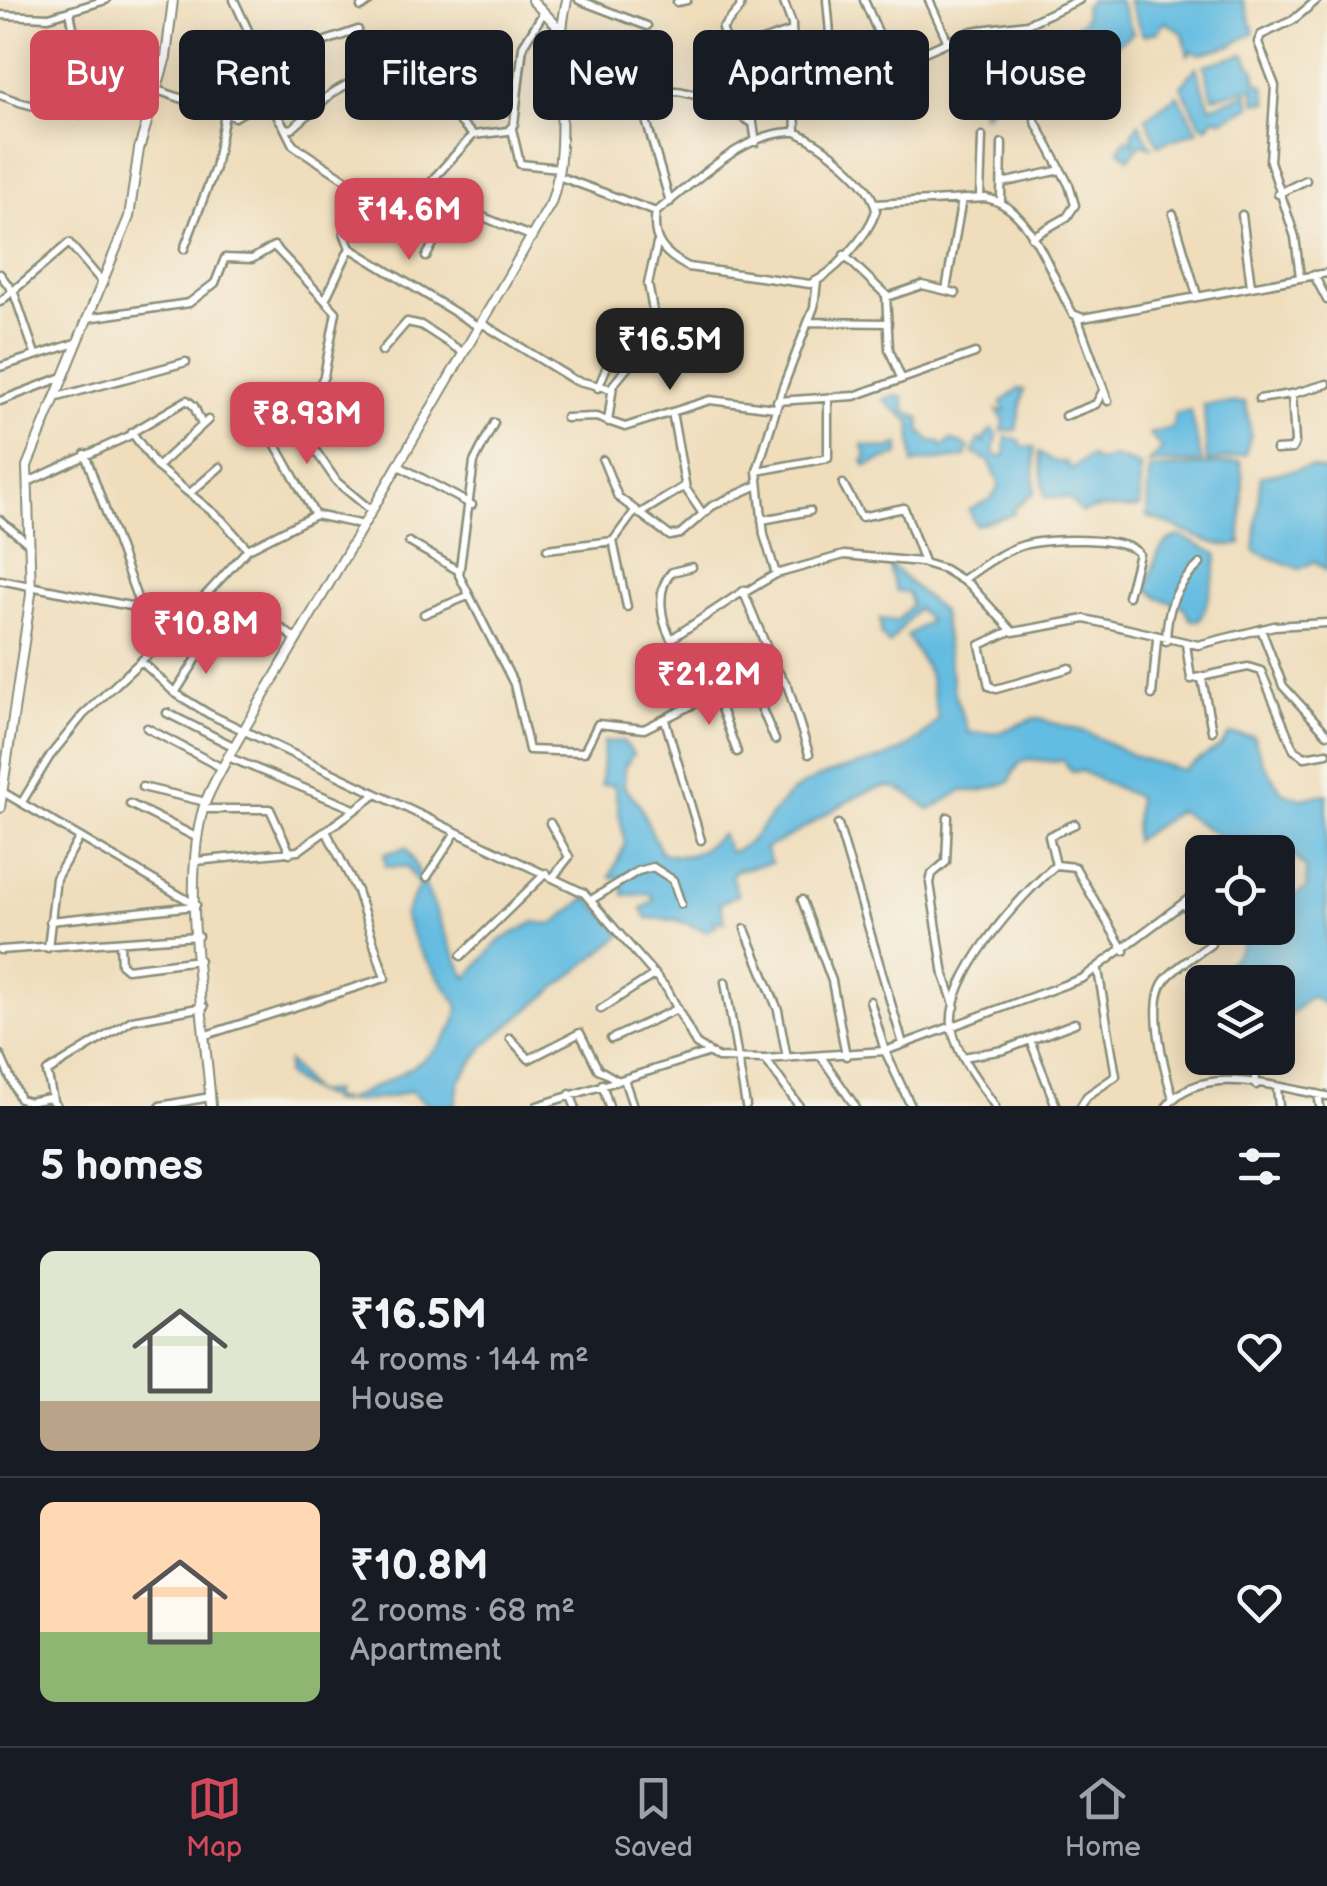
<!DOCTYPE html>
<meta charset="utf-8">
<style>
:root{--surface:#171b24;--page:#242831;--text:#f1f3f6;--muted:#9ea1a6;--line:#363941;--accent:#d1495b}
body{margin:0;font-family:"Balsamiq Sans",sans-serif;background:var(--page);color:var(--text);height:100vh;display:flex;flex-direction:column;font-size:38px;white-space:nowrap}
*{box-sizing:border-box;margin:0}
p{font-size:32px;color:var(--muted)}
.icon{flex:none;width:55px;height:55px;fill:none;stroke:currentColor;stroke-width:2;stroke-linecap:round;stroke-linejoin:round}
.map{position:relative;height:1106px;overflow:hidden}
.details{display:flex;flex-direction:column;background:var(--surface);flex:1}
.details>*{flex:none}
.banner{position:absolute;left:30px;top:30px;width:1268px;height:90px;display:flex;gap:20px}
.controls{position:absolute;left:1185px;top:835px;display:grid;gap:20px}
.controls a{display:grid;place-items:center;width:110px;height:110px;border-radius:15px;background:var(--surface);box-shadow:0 5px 25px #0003;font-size:50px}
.price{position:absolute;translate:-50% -85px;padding:0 22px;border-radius:20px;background:var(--accent);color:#fff;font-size:32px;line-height:65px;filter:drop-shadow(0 2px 5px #0008)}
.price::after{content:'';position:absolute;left:50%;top:60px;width:30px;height:22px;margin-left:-15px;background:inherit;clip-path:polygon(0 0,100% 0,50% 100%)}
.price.on{background:#222;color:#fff}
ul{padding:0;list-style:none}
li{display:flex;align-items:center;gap:30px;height:250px;padding:0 40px}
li+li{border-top:2px solid var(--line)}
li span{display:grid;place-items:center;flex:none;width:280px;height:200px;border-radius:15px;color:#555}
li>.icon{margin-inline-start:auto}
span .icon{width:120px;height:120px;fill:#fffc;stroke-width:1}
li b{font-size:42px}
h2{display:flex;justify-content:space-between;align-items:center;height:120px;padding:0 40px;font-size:42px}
.tag{padding:0 35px;border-radius:15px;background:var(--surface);box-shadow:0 5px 25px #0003;font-size:35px;line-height:90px}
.tag.on{background:var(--accent);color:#fff}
.menu{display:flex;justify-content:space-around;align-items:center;height:140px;border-top:2px solid var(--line);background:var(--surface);font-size:28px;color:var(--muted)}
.menu a{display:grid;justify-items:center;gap:5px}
.menu .on{color:var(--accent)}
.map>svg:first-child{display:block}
.water{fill:#64bce1;stroke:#427c8a;stroke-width:2.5}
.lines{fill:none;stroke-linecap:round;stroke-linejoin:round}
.minor-casing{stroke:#878d78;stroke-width:11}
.tertiary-casing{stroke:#878d78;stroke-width:12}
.minor{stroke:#fff;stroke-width:6}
.tertiary{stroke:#fff;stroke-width:8}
</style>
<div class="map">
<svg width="1327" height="1106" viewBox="0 0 1327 1106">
<rect width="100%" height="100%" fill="#f7f3e8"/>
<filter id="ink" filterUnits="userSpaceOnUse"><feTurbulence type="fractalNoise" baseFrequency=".01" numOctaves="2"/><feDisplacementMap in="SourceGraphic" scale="20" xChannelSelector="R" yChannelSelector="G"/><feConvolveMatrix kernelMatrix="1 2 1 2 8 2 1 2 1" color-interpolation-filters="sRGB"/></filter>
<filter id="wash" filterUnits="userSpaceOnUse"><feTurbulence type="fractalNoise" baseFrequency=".0048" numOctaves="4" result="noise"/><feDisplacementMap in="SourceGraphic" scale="40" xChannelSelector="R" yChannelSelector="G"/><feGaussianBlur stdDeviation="2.25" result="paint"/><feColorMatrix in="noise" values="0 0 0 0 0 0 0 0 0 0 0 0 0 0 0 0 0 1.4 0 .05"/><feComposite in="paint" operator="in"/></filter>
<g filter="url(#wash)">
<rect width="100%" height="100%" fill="#efddbb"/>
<!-- water -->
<path class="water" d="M1090,0H1119L1133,33L1084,66L1067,34L1085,19L1084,7Z
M1128,0H1243L1254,32L1232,45L1199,54L1192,50L1188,55L1183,33L1165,22L1157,32L1143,35Z
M1064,37L1073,71L1060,69L1048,48Z
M1036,50L1043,56L1053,84L1005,102L997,79Z
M1244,54L1255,71L1256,81L1264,86L1268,102H1256L1254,88L1213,97L1204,65Z
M1196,67L1210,107L1248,93L1251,106L1223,120L1214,117L1207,127L1200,123L1181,86Z
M976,80L989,81L996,102L983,115L974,90L964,101L960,87Z
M1177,95L1198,131L1158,145L1146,118Z
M1139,123L1151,147L1141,144L1129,158L1119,150L1126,139L1134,143L1131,135Z
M1018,389L1024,390L1016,430L1002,431L1004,421L997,410L1006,411L1001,403Z
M892,396L903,397L906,412L920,418V431L931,441L940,442L942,448L951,440L969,447L966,457C947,462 932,457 913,464L911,422L883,400Z
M1245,402L1251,434L1245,455L1207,462L1204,405Z
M1190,410L1202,462L1149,463L1162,449L1149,434L1172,428L1175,414Z
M992,429L997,434L994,453L999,457L1005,455L1006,437L1019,440L1023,447H1034L1035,492L1013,509L1014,514L976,525L969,510L991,499L1000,486L990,462L973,453L979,439L985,444L984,438Z
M899,444V454L866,466L863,461L867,457L862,445L888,449Z
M1039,452L1055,462H1066L1070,469L1091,456L1097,462L1113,457L1140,466V507C1118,512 1102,503 1082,513L1068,498L1045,497Z
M1240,462C1247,490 1239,511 1241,544C1213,552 1176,523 1147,517L1149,469Z
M1312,467L1327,472V571L1315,561L1300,569L1254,551L1261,476Z
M1180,536L1217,554C1218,568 1206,606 1200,620H1191L1183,606L1158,598L1147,587C1155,566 1155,542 1180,536Z
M888,563L942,612L954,693L969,733H998L1035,718L1086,732L1139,758L1183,770L1221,746L1230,734L1253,736L1263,763L1283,793L1300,798L1327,794V1006L1311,996L1278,1026V982H1230L1221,971L1240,951L1249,928H1278V903L1307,888L1306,868L1287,849L1246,852L1178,811L1134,841L1137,797L1081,771L1072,772L1063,760C1037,767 1022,744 1010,782L981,791H961L930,810C918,801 904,788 888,787C860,786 795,838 765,848L771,863L736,870L731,876L738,895L720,903L725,922L714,921L716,926L706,931L677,920L647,918L642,909L654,900L651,894L624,895L620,878L610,877L625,844L614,785H601L604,742L623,741L633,754L624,768V787L639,804L661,852C688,862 701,852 722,834L729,852C756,848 772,806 794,791C844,756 896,774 938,719L929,673L907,636L929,621L917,608L889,644L881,635L880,619L897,621L911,605L908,593L896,591Z
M406,848C431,889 442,937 467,978L499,941L535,922L552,925L588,897L623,934L486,1044L459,1081L455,1106H429L411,1091C362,1106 321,1106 286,1074L288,1062L314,1093L333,1091L330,1101L342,1102C383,1082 454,1058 459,1006L418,948L404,916L419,886L407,867L386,866L384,854Z"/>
</g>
<g filter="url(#ink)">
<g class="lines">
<defs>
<path id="minor" d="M234,0L248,30
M579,0L647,26
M741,0L740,8L722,29L731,51L792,31
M783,0L792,24L796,132
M827,0L830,34L850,86
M864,0L893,67
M929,0L948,42
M677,2L687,0
M361,7L371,0
M70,12L81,68V114
M0,15L49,17L106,0
M157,90L235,117L266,99L285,128L292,129L332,93L360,77L380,93L438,99L473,135L508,131L514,124L523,46L544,12
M0,95C51,116 98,117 151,108
M259,100L249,75L255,65L358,30
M793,110L972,31L1027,24L1079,0
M283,125L293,145L360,189L387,198L431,196L533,237
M512,129L520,164L559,168
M558,176L656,212C693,184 746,129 796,132C822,144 872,181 876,211C867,237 835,273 810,284L688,267C664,254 651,241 656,212
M1002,183L1061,170
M363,190L344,233L350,248L479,327
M1278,194L1306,180
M425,195L435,177L473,135
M980,198L982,136
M1001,201L1002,143
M670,202L643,110L645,97C680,78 721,107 753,123L756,142
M875,204L986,198C1033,207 1051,278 1073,314L1083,318L1327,273
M1173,214L1197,295
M1242,215L1251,286
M1032,237L1067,217L1075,205L1069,185L1035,121
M184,249L215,168L225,114
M844,255L886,295L889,349L901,378
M426,257L453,206
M0,274L14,293L35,354
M1314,275L1327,300
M1300,277L1295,237L1270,161L1275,86L1258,42L1261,35L1293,20L1317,0
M817,281L814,307L783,387L757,471L764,535L776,574L844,555L921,562L944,569L970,585L1013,632L1085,619L1198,645L1274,626L1327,623
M946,290L962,199
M887,297L922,285L956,293
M325,300L350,248
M0,302L69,243L103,283
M1077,317L1108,401
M88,318L189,303L215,283L225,258L252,259L274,246L336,312L324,376L308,410L307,425L315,450L337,482L372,511
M809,322L888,323
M483,324L574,380L612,389
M382,351L407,322L421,325L464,353
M0,367L76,343
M598,388L613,352L625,339
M54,398L186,362
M1259,399L1291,394
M0,401L60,378
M777,401L854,396L975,353
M672,412L686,489L703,514
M1065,416L1096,404L1103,391
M566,418L596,417L625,427L710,400L775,408
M608,422L613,385L657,332L648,284L657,244
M494,423L474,462L459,575L514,684L529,750L584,752L598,724L644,729L766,668L771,658L744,593L776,574
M131,433L187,400L194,406L202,425
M272,438L315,515
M1276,450L1292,449L1295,443L1292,394L1327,384
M85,454L140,606
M603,460L618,497L670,536L680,534L712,506L758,485
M399,466L472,505
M157,467L208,420
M757,471L828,458V398
M843,484L861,517L904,508L924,562
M190,493L220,467
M639,514L685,486
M0,520L29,544
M762,520L810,511
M409,542L459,571
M248,549L315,515L364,525
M547,549L613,541
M692,567L672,572C655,589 661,620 671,639L745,590
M0,580L185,617
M962,580C982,567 1002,551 1024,545C1045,538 1128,536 1139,554L1128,596
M242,599L297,640
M627,607L613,541L635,511
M424,614L468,596
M1261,629L1283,686L1327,734
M1008,632L980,645L989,686L996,689L1070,668
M1166,641C1167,608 1175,586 1200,564
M1186,644L1191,679L1248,667L1261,671L1294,750L1305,757L1327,753
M141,661L175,693L209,714L584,893L667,989L696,1044L718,1058L765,1059L885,1051L1083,978L1202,889
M771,661L788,687L809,754
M748,676L775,740
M1202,679L1212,731
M715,692L737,752
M175,693L208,641
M1152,695L1157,639
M167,713L235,747
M665,720L701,840
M147,728L222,768
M228,757L352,808
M142,787L206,802
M1,791L196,905
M22,802L50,756L83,715L169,635L248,549L221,519L157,467L133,434L28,482
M130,804L198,838
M203,809H270L290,853
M948,817L946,862L932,874L930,883L944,975L955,1007
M550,823L569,857L554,876
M838,824L903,1044
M196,861L298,851L375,795
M1056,865L1075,867L1124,951
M427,877L456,832
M591,900L638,871L653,867L673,880L681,904
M802,900L832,981L846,1056
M1184,905L1202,925
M50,921L195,906
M745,929L778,1010L787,1058
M120,943L121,964L127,969L199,960
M48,948L56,878L80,837
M0,950L198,936
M461,956L546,873
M725,982L746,1106
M870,1001L885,1051L911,1106
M601,1009L655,974
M206,1035L385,978L357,891L326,831
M510,1038L529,1059L580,1033L598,1069L617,1080
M611,1039L677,1009
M1030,1040L1056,1106
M0,1055L20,1099L29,1102L49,1098L57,1106
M963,1057L1004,1050L1075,1023
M822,1058L855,1106
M1255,1058L1256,1085
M766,1060L799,1106
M624,1079L633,1106
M602,1084L609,1106
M1277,1088L1279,1106
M570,1094L575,1106
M1318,1094L1320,1106
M1173,1098C1165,1072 1146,1001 1166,979C1177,966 1196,955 1211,944L1205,928
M53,1100L47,1072L132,1020L204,1007
M160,1106L210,1097
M537,1106L707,1053
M995,1106C980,1083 959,1059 953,1032C941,981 1021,895 1056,865L1049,836L1075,824
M1081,1106L1087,1096L1116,1076L1098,970
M1167,1106C1202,1061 1278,1088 1327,1096"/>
<path id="tertiary" d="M532,0L560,29
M0,808L31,594L27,466L129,217L139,149L166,57L173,0
M211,1106C205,1022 180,884 204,806C210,788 220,773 228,757L551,203C573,139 551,65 567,0"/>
</defs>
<!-- minor casing -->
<use href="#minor" class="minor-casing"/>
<!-- tertiary casing -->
<use href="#tertiary" class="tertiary-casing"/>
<!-- minor -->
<use href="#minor" class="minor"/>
<!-- tertiary -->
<use href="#tertiary" class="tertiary"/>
</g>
</g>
</svg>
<div class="controls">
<a><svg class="icon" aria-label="locate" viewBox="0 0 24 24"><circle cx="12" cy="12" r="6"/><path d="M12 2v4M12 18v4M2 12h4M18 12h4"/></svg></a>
<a><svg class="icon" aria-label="layers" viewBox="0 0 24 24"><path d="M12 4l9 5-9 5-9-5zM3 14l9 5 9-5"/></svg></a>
</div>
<b class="price" style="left:409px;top:263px">₹14.6M</b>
<b class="price on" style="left:670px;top:393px">₹16.5M</b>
<b class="price" style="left:307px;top:467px">₹8.93M</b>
<b class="price" style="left:206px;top:677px">₹10.8M</b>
<b class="price" style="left:709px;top:728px">₹21.2M</b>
<div class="banner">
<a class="tag on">Buy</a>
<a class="tag">Rent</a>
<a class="tag">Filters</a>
<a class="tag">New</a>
<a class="tag">Apartment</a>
<a class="tag">House</a>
</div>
</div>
<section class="details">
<h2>5 homes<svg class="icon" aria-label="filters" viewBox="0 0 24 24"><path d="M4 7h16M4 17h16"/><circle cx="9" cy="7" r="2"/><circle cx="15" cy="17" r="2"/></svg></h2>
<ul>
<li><span style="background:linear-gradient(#dfe7d0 75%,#b9a48a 0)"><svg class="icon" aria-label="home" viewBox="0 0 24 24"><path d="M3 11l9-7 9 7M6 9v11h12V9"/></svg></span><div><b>₹16.5M</b><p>4 rooms · 144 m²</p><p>House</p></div><svg class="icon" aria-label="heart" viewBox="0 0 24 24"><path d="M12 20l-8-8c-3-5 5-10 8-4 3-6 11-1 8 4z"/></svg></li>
<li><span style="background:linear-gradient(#ffd9b3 65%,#8fb573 0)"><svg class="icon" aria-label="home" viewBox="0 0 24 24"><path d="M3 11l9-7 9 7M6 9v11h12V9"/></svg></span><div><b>₹10.8M</b><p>2 rooms · 68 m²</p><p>Apartment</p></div><svg class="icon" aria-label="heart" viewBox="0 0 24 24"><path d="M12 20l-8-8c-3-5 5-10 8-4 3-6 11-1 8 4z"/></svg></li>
</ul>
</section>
<nav class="menu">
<a class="on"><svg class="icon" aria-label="map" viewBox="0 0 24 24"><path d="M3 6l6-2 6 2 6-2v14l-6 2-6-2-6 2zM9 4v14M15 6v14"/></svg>Map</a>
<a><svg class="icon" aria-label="saved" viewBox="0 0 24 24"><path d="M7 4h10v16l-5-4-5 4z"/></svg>Saved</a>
<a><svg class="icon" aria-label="home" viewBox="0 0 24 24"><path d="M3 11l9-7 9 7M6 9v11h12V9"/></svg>Home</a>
</nav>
